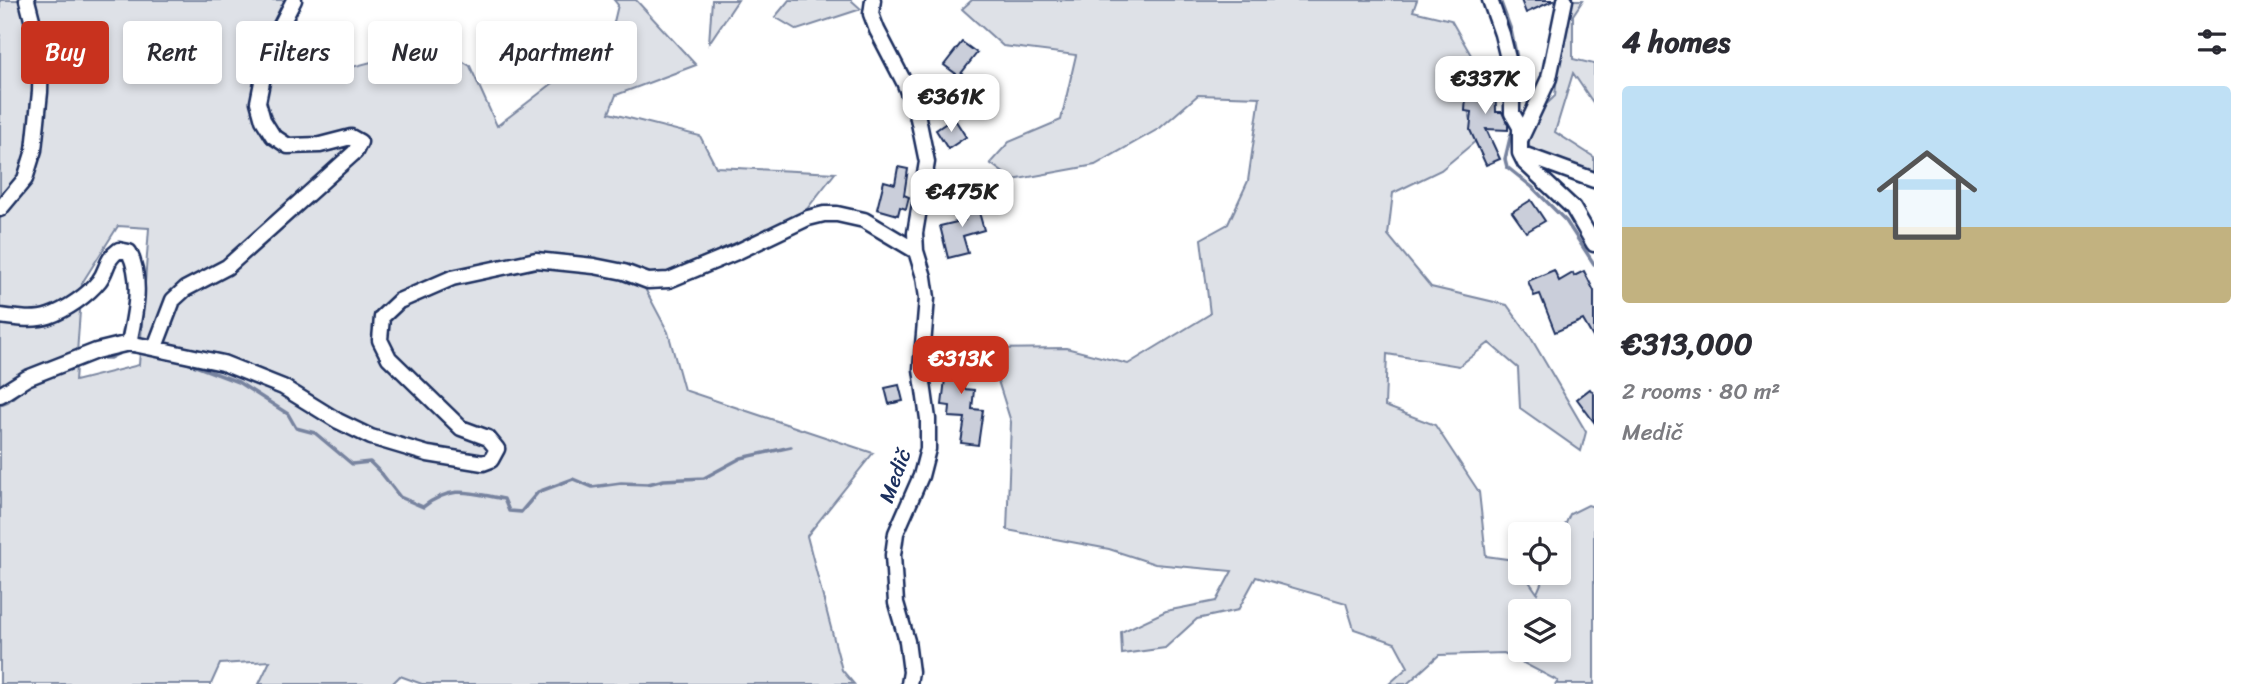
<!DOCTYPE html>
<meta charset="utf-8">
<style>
:root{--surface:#fff;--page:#f2f2f3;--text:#2b2b33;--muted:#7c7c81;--accent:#c8321e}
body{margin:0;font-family:Sriracha,sans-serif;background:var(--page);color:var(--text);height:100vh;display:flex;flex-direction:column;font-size:26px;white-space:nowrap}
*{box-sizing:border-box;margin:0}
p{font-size:23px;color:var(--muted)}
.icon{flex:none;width:38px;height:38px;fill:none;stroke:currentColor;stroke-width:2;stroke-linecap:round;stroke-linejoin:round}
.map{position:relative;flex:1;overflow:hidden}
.side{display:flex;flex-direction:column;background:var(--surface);width:665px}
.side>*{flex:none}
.banner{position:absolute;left:21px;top:21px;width:665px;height:63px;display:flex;gap:14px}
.buttons{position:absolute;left:1508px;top:522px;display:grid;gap:14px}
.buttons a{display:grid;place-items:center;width:63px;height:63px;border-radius:7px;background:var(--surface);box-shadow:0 4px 10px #0003;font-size:35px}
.price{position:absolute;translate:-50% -60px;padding:0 16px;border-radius:14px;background:#fff;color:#222;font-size:23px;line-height:46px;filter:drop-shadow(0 2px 4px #0008)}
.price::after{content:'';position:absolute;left:50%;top:42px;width:21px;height:16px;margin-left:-10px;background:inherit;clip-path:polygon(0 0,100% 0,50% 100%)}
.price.current{background:var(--accent);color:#fff}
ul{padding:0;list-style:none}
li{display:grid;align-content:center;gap:14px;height:371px;padding:0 28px}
li span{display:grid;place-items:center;height:217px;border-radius:7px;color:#555}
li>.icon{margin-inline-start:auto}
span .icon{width:126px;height:126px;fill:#fffc;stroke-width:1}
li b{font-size:30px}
h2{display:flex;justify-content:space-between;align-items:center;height:84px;padding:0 28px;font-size:30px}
.pill{padding:0 24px;border-radius:7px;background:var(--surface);box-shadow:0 4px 10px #0003;font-size:24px;line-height:63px}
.pill.current{background:var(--accent);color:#fff}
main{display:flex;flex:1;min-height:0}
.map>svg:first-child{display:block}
.green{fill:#dee1e7;stroke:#7c88a2;stroke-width:2;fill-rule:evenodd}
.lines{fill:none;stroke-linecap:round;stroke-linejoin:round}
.stream{stroke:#77839f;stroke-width:3.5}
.building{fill:#caceda;stroke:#1b2f5e;stroke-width:2}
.minor-casing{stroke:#1b2f5e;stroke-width:19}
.minor{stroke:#fff;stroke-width:14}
.labels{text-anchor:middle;stroke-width:6;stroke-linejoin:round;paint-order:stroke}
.street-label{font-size:21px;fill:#1b2f5e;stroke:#fff}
</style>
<main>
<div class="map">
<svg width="1594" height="684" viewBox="0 0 1594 684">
<rect width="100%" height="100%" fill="#fff"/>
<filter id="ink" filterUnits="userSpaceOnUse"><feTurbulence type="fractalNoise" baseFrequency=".0143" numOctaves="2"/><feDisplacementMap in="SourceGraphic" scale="14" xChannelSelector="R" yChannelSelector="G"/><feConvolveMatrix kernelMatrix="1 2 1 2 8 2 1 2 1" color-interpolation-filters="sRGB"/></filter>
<g filter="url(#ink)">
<!-- green -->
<path class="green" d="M0,0H286L281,17L341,70L436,45L470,66L497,126L610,39L618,5L614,0H636L696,65L616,95L609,113L700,136L716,167L835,173L803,214L642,283L668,332L684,390L873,453L807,536L842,670L854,684H422L400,676L392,684H259L270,661L220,664L211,684H0ZM118,226L149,228L139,365L75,381L82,283Z
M712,0H738L709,43Z
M789,0H851L861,9L797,30L775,17Z
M972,0H1417L1413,11L1451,20L1479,69L1461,87L1477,140L1441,170L1393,193L1388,235L1431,287L1507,305L1531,338L1586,432L1581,451L1520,408L1518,368L1489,343L1459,366L1387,354L1385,406L1435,425L1479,492L1486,556L1514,560L1537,593L1546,572H1559V539L1570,514L1588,505L1594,507V684H1556L1558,681L1504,653L1439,655L1407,684H1389L1408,667L1395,643L1354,629L1346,603L1256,577L1238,610L1197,619L1165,648L1122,654L1121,632L1166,611L1216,601L1232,571L1155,564L1109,549L1007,530L1011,422L988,349L1066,348L1128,364L1210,314L1201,239L1228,224L1248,181L1260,97L1198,95L1160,128L1095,165L1013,180L990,163L1009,142L1061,120L1076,55L1003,46L962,9ZM1521,611H1559V649H1521Z
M1553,0H1583L1573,15V59L1594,64V104L1573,73L1555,132L1594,157V176L1529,149V121L1555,96L1563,10Z"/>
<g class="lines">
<!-- stream -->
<path class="stream" d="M1500,0L1511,30L1518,63L1531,86L1527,111
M1515,129L1511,134L1505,159L1507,167L1532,187L1566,221L1594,264
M95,358H110L123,351L142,353
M180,360L238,382L288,414L296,428L315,433L352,464L370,462L382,474L400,497L423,507C453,484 470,493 504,499L509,511L521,512L538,492L573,479L592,487L621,483L648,484L664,480L704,478L741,458L791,447
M34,383L72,367
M0,404L8,401L24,388"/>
</g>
<!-- building -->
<path class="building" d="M1521,0H1555L1526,13Z
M962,42L977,53L959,76L944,65Z
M1477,73H1495L1496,112H1502L1508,125V130L1486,129L1500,159L1486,165L1470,130L1472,112L1465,111L1466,96H1477Z
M954,118L966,137L948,149L936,130Z
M898,167L908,169L904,195L909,197L906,209L900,207L898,215L877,209L884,181L895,184Z
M975,198L984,230L963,236L968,253L948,258L940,226L965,220L960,203Z
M1531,200L1545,221L1526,232L1512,212Z
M1554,270L1559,281L1573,273L1574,276L1584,271L1594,291V339L1583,320L1555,332L1540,294L1534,296L1528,281Z
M945,348L966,349L964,389L974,390L972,409L983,410L978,445L961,443L965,418L949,417L950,406L942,405L946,370Z
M899,385L903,401L889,404L885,388Z
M1590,389L1594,394V422L1577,399Z"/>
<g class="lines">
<defs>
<path id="minor" d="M873,0L871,14L877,30L904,82L918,118L927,162L915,233L916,251L924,277L927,298L921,369L928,419V449L921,476L896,533L893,555L896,603L907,641L911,672L909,684
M1490,0L1502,34L1512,75V113L1520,127V153L1525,163L1573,208L1594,244
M1521,138L1549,78L1565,0
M1520,153L1594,180
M0,209L25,179L34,150L40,92L41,55L27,0
M0,316C15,318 35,321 49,316C66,310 88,295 99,281C108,269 105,260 119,250L129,252C143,280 135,314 129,343
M155,347L173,300L185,289L227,267L355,152L360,142L351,137L320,145L288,146L273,136L263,120L258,102L263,77L278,31L294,0
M0,395L27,378L96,351L129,343L223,363L283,387L338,421L371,437L428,454L483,463L491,460L497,449L488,438L461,428L389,358L380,340L382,317L399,301L452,278L536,260L594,266L624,272L648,281L669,280L739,251L808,218L824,214H837L864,220L916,251"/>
</defs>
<!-- minor casing -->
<use href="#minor" class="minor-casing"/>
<!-- minor -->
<use href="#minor" class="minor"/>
</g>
</g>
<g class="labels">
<!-- street labels -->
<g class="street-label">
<text transform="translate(895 476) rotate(-70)" y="7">Medič</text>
</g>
</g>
</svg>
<div class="buttons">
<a><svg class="icon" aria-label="locate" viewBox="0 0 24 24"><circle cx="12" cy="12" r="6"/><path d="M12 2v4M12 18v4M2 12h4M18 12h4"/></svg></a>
<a><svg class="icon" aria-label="layers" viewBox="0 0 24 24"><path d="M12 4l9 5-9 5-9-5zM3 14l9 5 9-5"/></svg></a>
</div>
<b class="price" style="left:1485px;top:116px">€337K</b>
<b class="price" style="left:951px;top:134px">€361K</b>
<b class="price" style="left:962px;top:229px">€475K</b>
<b class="price current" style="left:961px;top:396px">€313K</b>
<div class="banner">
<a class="pill current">Buy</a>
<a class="pill">Rent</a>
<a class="pill">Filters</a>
<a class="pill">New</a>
<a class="pill">Apartment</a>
</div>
</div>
<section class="side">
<h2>4 homes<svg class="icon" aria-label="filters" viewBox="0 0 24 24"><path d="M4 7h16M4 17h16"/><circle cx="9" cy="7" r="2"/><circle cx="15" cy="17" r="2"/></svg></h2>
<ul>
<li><span style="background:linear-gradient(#bfe0f5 65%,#c2b280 0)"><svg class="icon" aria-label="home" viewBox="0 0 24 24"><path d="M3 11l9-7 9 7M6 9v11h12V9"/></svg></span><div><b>€313,000</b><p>2 rooms · 80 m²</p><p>Medič</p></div></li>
</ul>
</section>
</main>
